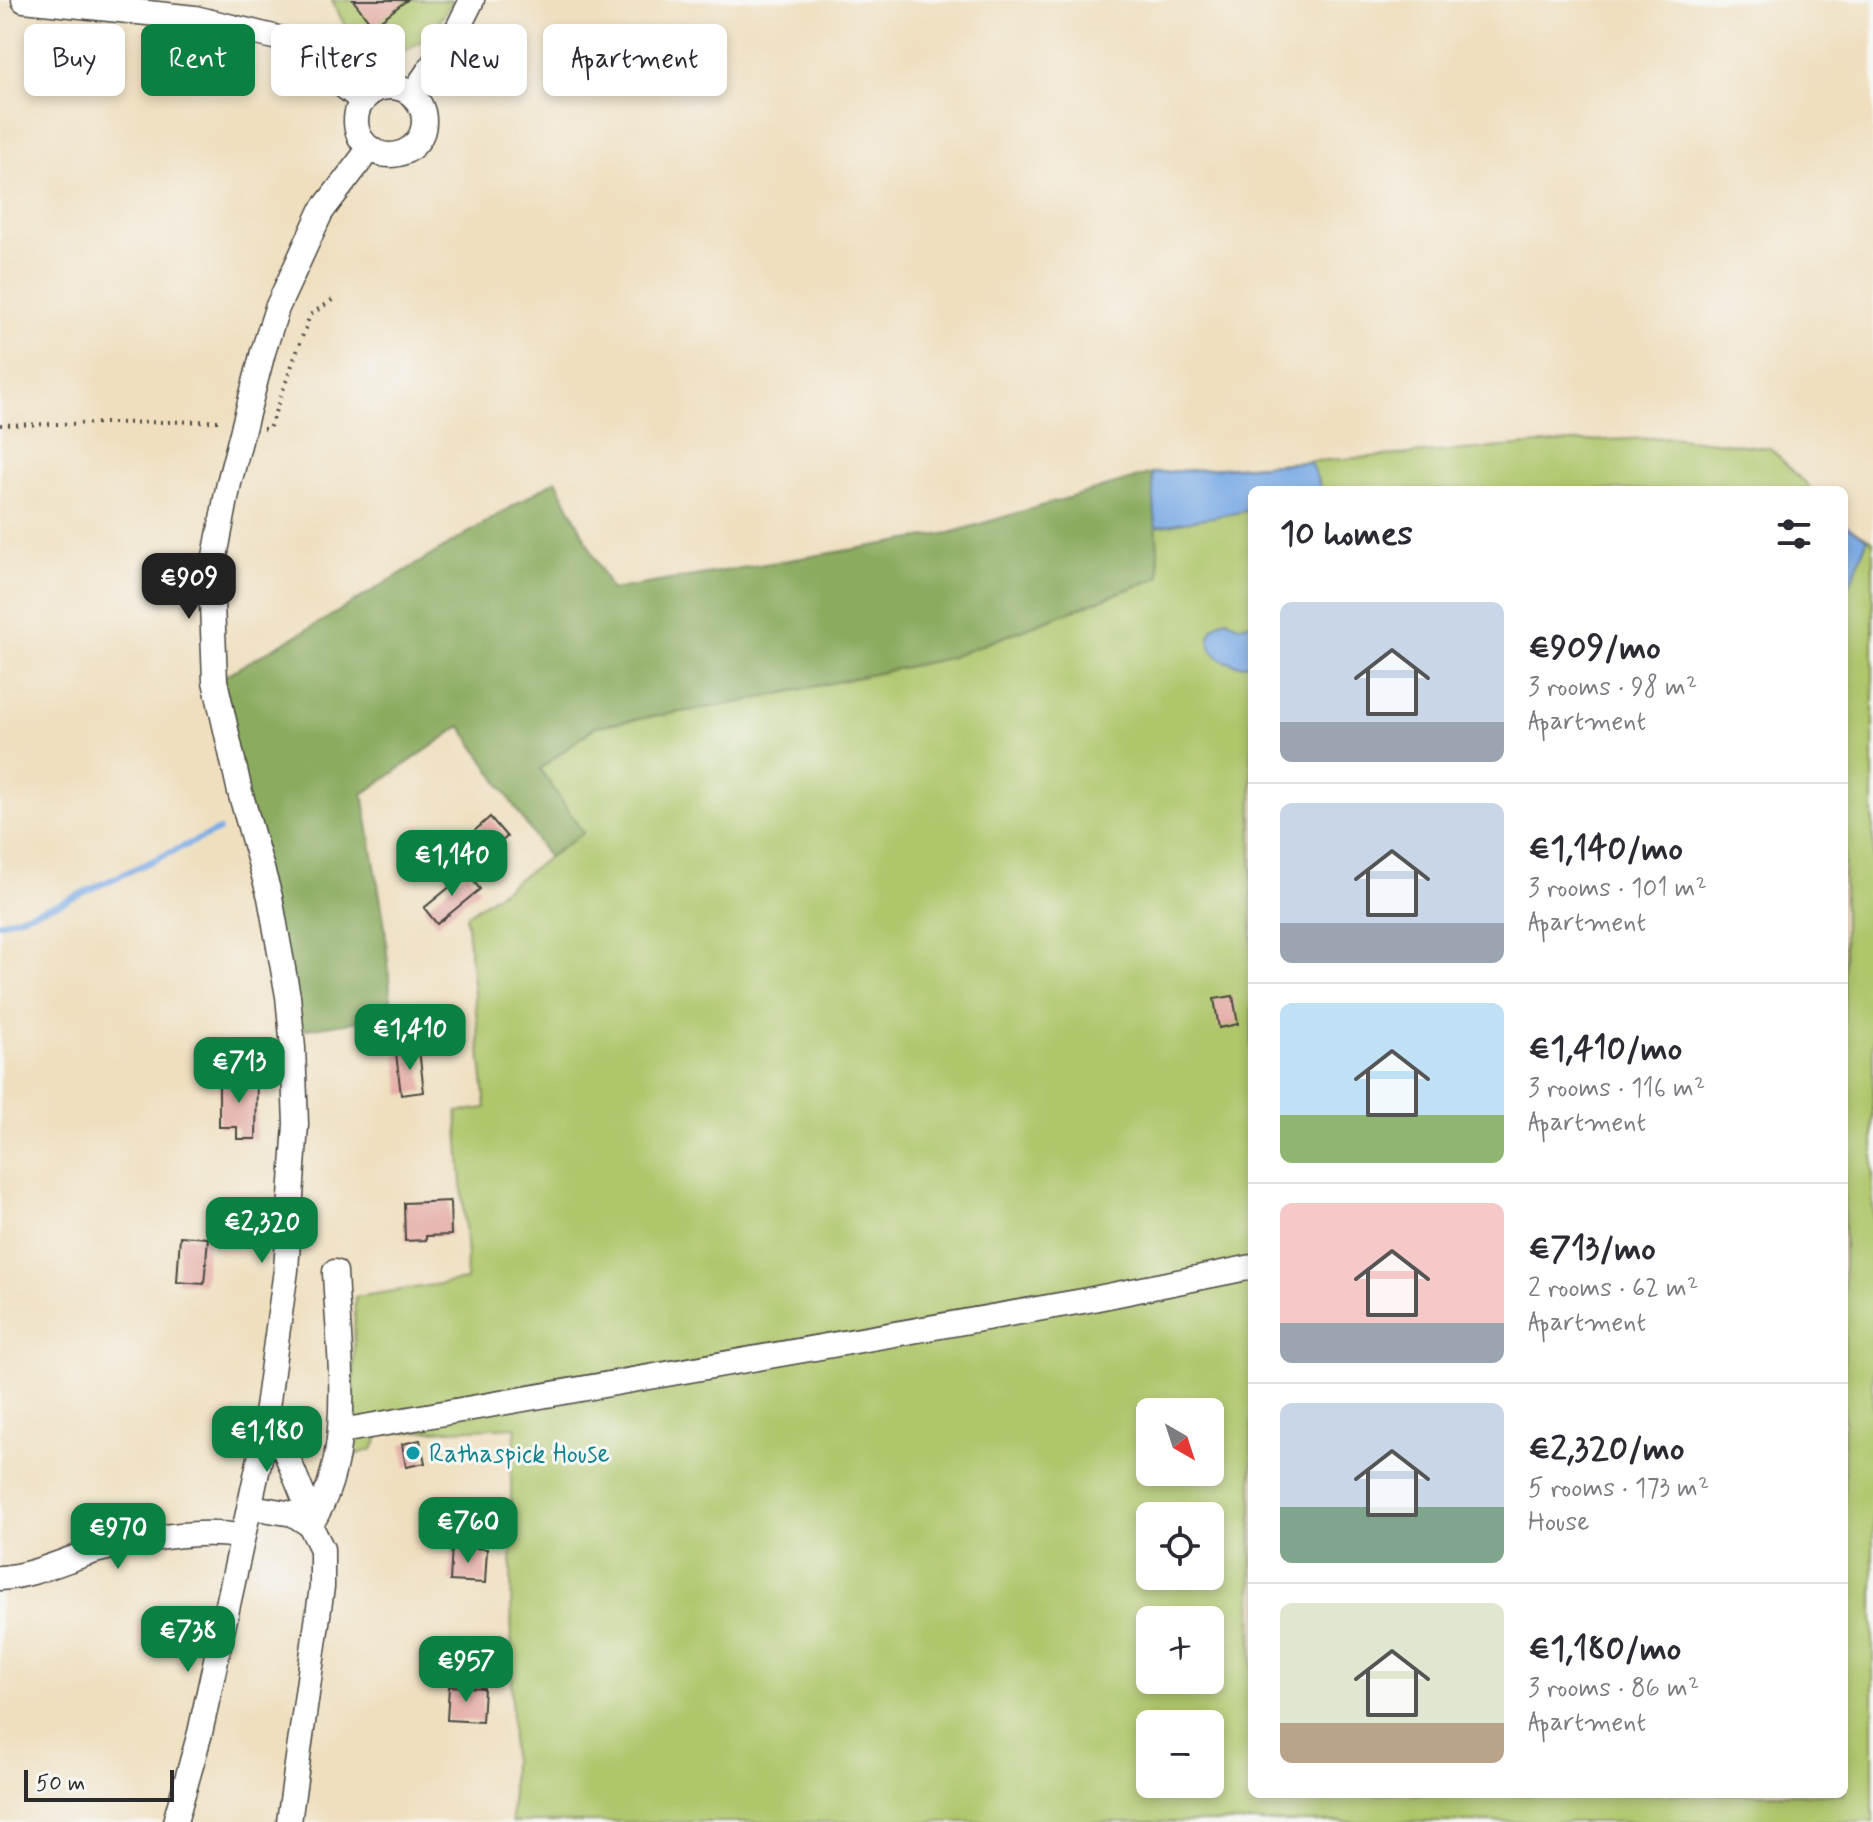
<!DOCTYPE html>
<meta charset="utf-8">
<style>
:root{--surface:#fff;--page:#f2f2f3;--text:#2b2b33;--muted:#7c7c81;--line:#e1e1e2;--accent:#0b8043}
body{margin:0;font-family:Mynerve,sans-serif;background:var(--page);color:var(--text);height:100vh;display:flex;flex-direction:column;font-size:30px;white-space:nowrap}
*{box-sizing:border-box;margin:0}
p{font-size:26px;color:var(--muted)}
.icon{flex:none;width:44px;height:44px;fill:none;stroke:currentColor;stroke-width:2;stroke-linecap:round;stroke-linejoin:round}
.map{position:relative;flex:1;overflow:hidden}
.side{position:absolute;left:1248px;top:486px;width:600px;height:1312px;display:flex;flex-direction:column;background:var(--surface);border-radius:12px;box-shadow:0 4px 12px #0003}
.side>*{flex:none}
.banner{position:absolute;left:24px;top:24px;width:760px;height:72px;display:flex;gap:16px}
.needle{width:52px;rotate:141deg}
.controls{position:absolute;left:1136px;top:1398px;display:grid;gap:16px}
.controls a{display:grid;place-items:center;width:88px;height:88px;border-radius:12px;background:var(--surface);box-shadow:0 4px 12px #0003;font-size:40px}
.scale{position:absolute;left:24px;bottom:20px;width:150px;box-sizing:border-box;padding-left:8px;border:4px solid #2b2b2b;border-top:0;font-size:22px;line-height:28px;white-space:nowrap;color:#2b2b2b;-webkit-text-stroke:6px #f6f6f2;paint-order:stroke}
.price{position:absolute;translate:-50% -68px;padding:0 18px;border-radius:16px;background:var(--accent);color:#fff;font-size:26px;line-height:52px;filter:drop-shadow(0 2px 4px #0008)}
.price::after{content:'';position:absolute;left:50%;top:48px;width:24px;height:18px;margin-left:-12px;background:inherit;clip-path:polygon(0 0,100% 0,50% 100%)}
.price.current{background:#222;color:#fff}
ul{padding:0;list-style:none}
li{display:flex;align-items:center;gap:24px;height:200px;padding:0 32px}
li+li{border-top:2px solid var(--line)}
li span{display:grid;place-items:center;flex:none;width:224px;height:160px;border-radius:12px;color:#555}
li>.icon{margin-inline-start:auto}
span .icon{width:96px;height:96px;fill:#fffc;stroke-width:1}
li b{font-size:34px}
h2{display:flex;justify-content:space-between;align-items:center;height:96px;padding:0 32px;font-size:34px}
.pill{padding:0 28px;border-radius:12px;background:var(--surface);box-shadow:0 4px 12px #0003;font-size:28px;line-height:72px}
.pill.current{background:var(--accent);color:#fff}
.map>svg:first-child{display:block}
.green{fill:#afc66b;stroke:#6d784b;stroke-width:2;fill-rule:evenodd}
.forest{fill:#8bab5f;stroke:#5b6b45;stroke-width:2}
.water{fill:#7babe5;stroke:#536b88;stroke-width:2}
.lines{fill:none;stroke-linecap:round;stroke-linejoin:round}
.stream{stroke:#7babe5;stroke-width:6}
.building{fill:#e5aea7}
.minor-casing{stroke:#484641;stroke-width:27}
.path{stroke:#484641;stroke-width:4;stroke-dasharray:2 6;stroke-linecap:butt}
.minor{stroke:#fff;stroke-width:24}
.culture-dot{fill:#0f9aa8;stroke:#f6f6f2;stroke-width:3}
.labels{text-anchor:middle;stroke-width:6;stroke-linejoin:round;paint-order:stroke}
.culture-label{font-size:26px;fill:#0d838f;stroke:#f6f6f2;text-anchor:start}
</style>
<div class="map">
<svg width="1873" height="1822" viewBox="0 0 1873 1822">
<rect width="100%" height="100%" fill="#f6f6f2"/>
<filter id="ink" filterUnits="userSpaceOnUse"><feTurbulence type="fractalNoise" baseFrequency=".0125" numOctaves="2"/><feDisplacementMap in="SourceGraphic" scale="16" xChannelSelector="R" yChannelSelector="G"/><feConvolveMatrix kernelMatrix="1 2 1 2 8 2 1 2 1" color-interpolation-filters="sRGB"/></filter>
<filter id="wash" filterUnits="userSpaceOnUse"><feTurbulence type="fractalNoise" baseFrequency=".006" numOctaves="4" result="noise"/><feDisplacementMap in="SourceGraphic" scale="32" xChannelSelector="R" yChannelSelector="G"/><feGaussianBlur stdDeviation="1.8" result="paint"/><feColorMatrix in="noise" values="0 0 0 0 0 0 0 0 0 0 0 0 0 0 0 0 0 1.4 0 .05"/><feComposite in="paint" operator="in"/></filter>
<g filter="url(#wash)">
<rect width="100%" height="100%" fill="#efdfbf"/>
<!-- green -->
<path class="green" d="M332,0H453L429,37L379,65L345,26Z
M1668,437L1770,448L1812,490H1252V1794H1844V523L1851,529L1873,541V1822H512L511,1471L516,1427L381,1433L373,1449L352,1456L355,1297L466,1280L467,1257L457,1112L486,1108L466,916L583,833L540,769L596,726L741,702L948,658L1160,577L1152,473L1570,442ZM1150,1412H1210V1472H1150ZM1150,1516H1210V1576H1150ZM1150,1620H1210V1680H1150ZM1150,1724H1210V1784H1150Z"/>
<!-- forest -->
<path class="forest" d="M1152,473L1160,577L948,658L741,702L596,726L540,769L583,833L548,857L461,726L363,794L385,926L392,1016L292,1031L215,681L324,620L556,480L611,590L950,533Z"/>
<!-- water -->
<path class="water" d="M1310,462L1322,490H1252V510L1156,527L1152,473Z
M1844,523L1851,529L1868,539C1859,555 1857,578 1844,590Z
M1226,619L1240,626L1252,623V663C1221,673 1188,636 1226,619Z"/>
<g class="lines">
<!-- stream -->
<path class="stream" d="M0,923L63,902L219,830"/>
</g>
<g id="blocks">
<!-- building -->
<path class="building" d="M353,0H407L373,26Z
M490,817L507,837L471,867L455,848Z
M467,873L480,889L437,924L424,908Z
M1233,996L1238,1024L1219,1028L1214,999Z
M419,1050L424,1092L401,1095L396,1053Z
M219,1076L257,1077L256,1139H237V1127H219Z
M450,1201L451,1235L426,1236V1240L405,1241L404,1203Z
M180,1236L208,1238L204,1284L177,1282Z
M420,1440L425,1463L406,1467L402,1444Z
M452,1546L487,1549L485,1583L450,1581Z
M449,1686L484,1688L482,1722L447,1720Z"/>
</g>
</g>
<g filter="url(#ink)">
<use href="#blocks" fill-opacity="0" stroke="#484641" stroke-width="2"/>
<g class="lines">
<defs>
<path id="minor" d="M24,0L195,18L282,39L363,101
M356 121a34 34 0 1 1 68 0a34 34 0 1 1-68 0Z
M412,95L458,28L472,0
M268,1409L304,1498L310,1525L322,1549V1587L289,1822
M341,1431L1083,1301L1252,1267
M251,1507L293,1514L310,1525
M310,1525C357,1457 338,1350 335,1272
M0,1578C33,1576 64,1560 95,1551C136,1540 201,1528 242,1537
M175,1822L200,1733L260,1458L286,1270L296,1124L293,1048L288,996L270,897L240,792L215,681L211,578L229,483L263,352L277,308L321,212L370,148"/>
</defs>
<!-- minor casing -->
<use href="#minor" class="minor-casing"/>
<!-- path -->
<path class="path" d="M0,425L220,421
M263,429H269L310,315L335,298"/>
<!-- minor -->
<use href="#minor" class="minor"/>
</g>
</g>
<!-- markers -->
<circle class="culture-dot" cx="413" cy="1453" r="8"/>
<g class="labels">
<!-- culture labels -->
<g class="culture-label">
<text x="429" y="1462">Rathaspick House</text>
</g>
</g>
</svg>
<div class="controls">
<a><svg class="needle" viewBox="-14 -14 28 28"><path d="M0-13l5 13h-10z" fill="#e53935"/><path d="M0 13l5-13h-10z" fill="#7c7c81"/></svg></a>
<a><svg class="icon" aria-label="locate" viewBox="0 0 24 24"><circle cx="12" cy="12" r="6"/><path d="M12 2v4M12 18v4M2 12h4M18 12h4"/></svg></a>
<a>+</a>
<a>−</a>
</div>
<div class="scale">50 m</div>
<b class="price current" style="left:189px;top:621px">€909</b>
<b class="price" style="left:452px;top:898px">€1,140</b>
<b class="price" style="left:410px;top:1072px">€1,410</b>
<b class="price" style="left:239px;top:1105px">€713</b>
<b class="price" style="left:262px;top:1265px">€2,320</b>
<b class="price" style="left:267px;top:1474px">€1,180</b>
<b class="price" style="left:468px;top:1565px">€760</b>
<b class="price" style="left:118px;top:1571px">€970</b>
<b class="price" style="left:188px;top:1674px">€738</b>
<b class="price" style="left:466px;top:1704px">€957</b>
<div class="banner">
<a class="pill">Buy</a>
<a class="pill current">Rent</a>
<a class="pill">Filters</a>
<a class="pill">New</a>
<a class="pill">Apartment</a>
</div>
<section class="side">
<h2>10 homes<svg class="icon" aria-label="filters" viewBox="0 0 24 24"><path d="M4 7h16M4 17h16"/><circle cx="9" cy="7" r="2"/><circle cx="15" cy="17" r="2"/></svg></h2>
<ul>
<li><span style="background:linear-gradient(#c9d6e8 75%,#9aa5b1 0)"><svg class="icon" aria-label="home" viewBox="0 0 24 24"><path d="M3 11l9-7 9 7M6 9v11h12V9"/></svg></span><div><b>€909/mo</b><p>3 rooms · 98 m²</p><p>Apartment</p></div></li>
<li><span style="background:linear-gradient(#c9d6e8 75%,#9aa5b1 0)"><svg class="icon" aria-label="home" viewBox="0 0 24 24"><path d="M3 11l9-7 9 7M6 9v11h12V9"/></svg></span><div><b>€1,140/mo</b><p>3 rooms · 101 m²</p><p>Apartment</p></div></li>
<li><span style="background:linear-gradient(#bfe0f5 70%,#8fb573 0)"><svg class="icon" aria-label="home" viewBox="0 0 24 24"><path d="M3 11l9-7 9 7M6 9v11h12V9"/></svg></span><div><b>€1,410/mo</b><p>3 rooms · 116 m²</p><p>Apartment</p></div></li>
<li><span style="background:linear-gradient(#f6c9c9 75%,#9aa5b1 0)"><svg class="icon" aria-label="home" viewBox="0 0 24 24"><path d="M3 11l9-7 9 7M6 9v11h12V9"/></svg></span><div><b>€713/mo</b><p>2 rooms · 62 m²</p><p>Apartment</p></div></li>
<li><span style="background:linear-gradient(#c9d6e8 65%,#7fa58c 0)"><svg class="icon" aria-label="home" viewBox="0 0 24 24"><path d="M3 11l9-7 9 7M6 9v11h12V9"/></svg></span><div><b>€2,320/mo</b><p>5 rooms · 173 m²</p><p>House</p></div></li>
<li><span style="background:linear-gradient(#dfe7d0 75%,#b9a48a 0)"><svg class="icon" aria-label="home" viewBox="0 0 24 24"><path d="M3 11l9-7 9 7M6 9v11h12V9"/></svg></span><div><b>€1,180/mo</b><p>3 rooms · 86 m²</p><p>Apartment</p></div></li>
</ul>
</section>
</div>
